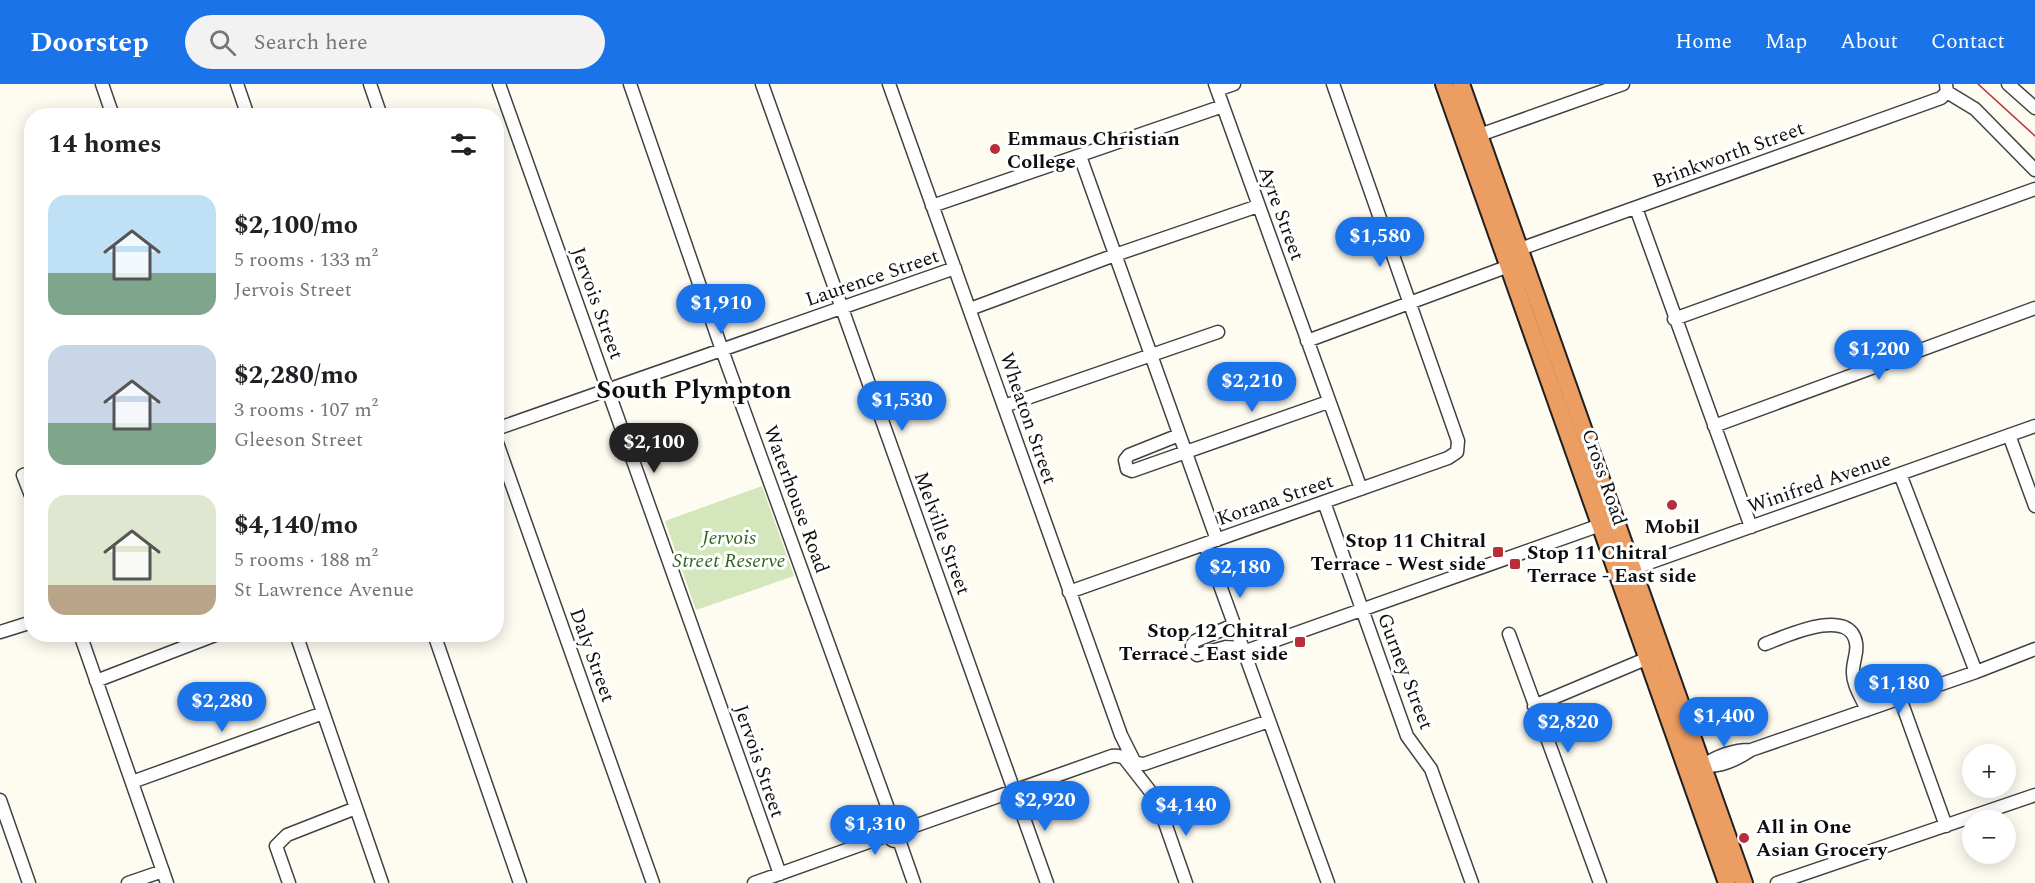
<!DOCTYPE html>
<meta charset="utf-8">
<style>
:root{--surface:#fff;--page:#f2f2f2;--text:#202124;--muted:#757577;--accent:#1a73e8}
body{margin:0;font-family:Spectral,serif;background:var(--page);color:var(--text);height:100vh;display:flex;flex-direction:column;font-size:22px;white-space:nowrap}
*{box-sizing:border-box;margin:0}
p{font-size:20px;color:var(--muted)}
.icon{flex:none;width:33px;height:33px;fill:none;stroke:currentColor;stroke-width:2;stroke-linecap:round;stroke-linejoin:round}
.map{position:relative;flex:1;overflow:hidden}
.side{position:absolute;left:24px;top:24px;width:480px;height:534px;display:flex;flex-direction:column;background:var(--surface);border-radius:24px;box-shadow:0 3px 15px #0003}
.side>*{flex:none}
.fabs{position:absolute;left:1962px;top:660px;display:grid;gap:12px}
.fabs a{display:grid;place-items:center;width:54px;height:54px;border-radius:50%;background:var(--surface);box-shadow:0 3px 15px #0003;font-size:30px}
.price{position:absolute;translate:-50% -51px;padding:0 14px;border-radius:21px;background:var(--accent);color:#fff;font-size:20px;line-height:39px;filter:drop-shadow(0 2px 3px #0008)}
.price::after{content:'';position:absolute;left:50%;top:36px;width:18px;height:14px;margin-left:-9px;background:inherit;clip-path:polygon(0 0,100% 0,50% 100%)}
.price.selected{background:#222;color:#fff}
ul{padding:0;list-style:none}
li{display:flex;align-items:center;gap:18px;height:150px;padding:0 24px}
li span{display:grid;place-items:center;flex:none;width:168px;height:120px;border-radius:18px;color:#555}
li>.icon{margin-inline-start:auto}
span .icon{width:72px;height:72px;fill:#fffc;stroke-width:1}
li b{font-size:26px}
h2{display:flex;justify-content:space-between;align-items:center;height:72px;padding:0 24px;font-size:26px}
header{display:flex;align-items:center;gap:36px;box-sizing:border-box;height:84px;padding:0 30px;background:var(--accent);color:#fff}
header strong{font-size:28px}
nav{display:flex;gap:33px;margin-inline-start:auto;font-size:21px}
.search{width:420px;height:54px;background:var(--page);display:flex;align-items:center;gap:15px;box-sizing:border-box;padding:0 21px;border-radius:33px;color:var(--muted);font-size:22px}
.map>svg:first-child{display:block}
.green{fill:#d4e7bc}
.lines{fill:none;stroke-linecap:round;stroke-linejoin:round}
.minor-casing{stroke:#424242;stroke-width:15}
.highway-casing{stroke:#202020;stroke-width:20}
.minor{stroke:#fff;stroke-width:12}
.highway{stroke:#ec9d61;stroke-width:16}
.tram{stroke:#b82e38;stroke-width:1.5}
.poi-dot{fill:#b82e38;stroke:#fff;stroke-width:2}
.labels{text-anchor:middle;stroke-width:6;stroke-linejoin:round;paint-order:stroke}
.poi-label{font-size:20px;font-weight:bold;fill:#0f0f0f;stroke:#fff;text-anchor:start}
.street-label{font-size:20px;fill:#0f0f0f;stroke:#fff}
.park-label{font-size:20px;font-style:italic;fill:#316422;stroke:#fff}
.district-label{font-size:26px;font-weight:bold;fill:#0f0f0f;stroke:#fff}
</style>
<header>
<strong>Doorstep</strong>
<div class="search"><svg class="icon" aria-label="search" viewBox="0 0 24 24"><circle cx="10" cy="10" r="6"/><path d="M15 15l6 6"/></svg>Search here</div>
<nav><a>Home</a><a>Map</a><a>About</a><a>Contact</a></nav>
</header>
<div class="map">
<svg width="2035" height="799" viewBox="0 0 2035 799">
<rect width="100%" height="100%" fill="#fefbf1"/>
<!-- green -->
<path class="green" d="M762,402L794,492L696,526L665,437Z"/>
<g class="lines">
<defs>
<path id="minor" d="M102,0L113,32
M237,0L248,32
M370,0L381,32
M499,0L780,790
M630,0L722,266L894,741
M762,0L1047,799
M889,0L1121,651L1135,679
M1215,0L1361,405
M1946,0L1947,8L1975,25L2035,86
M2008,0L2035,24
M1217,6L1234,0
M1474,53L1623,0
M1080,72L1217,456
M932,122L1223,22
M1636,124L1751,443
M1520,165L1941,14L1947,8
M970,225L1115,171L1258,122
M1674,235L2035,105
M1307,257L1509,182
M1004,322L1218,248
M1714,342L2035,224
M496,345L955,184
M1179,351L1129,371L1125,376L1127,385L1132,387L1328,318
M2009,351L2035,422
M496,356L653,799
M32,388L23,391L32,414
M1900,390L1976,588
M1324,418L1407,652L1431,685L1472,799
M1205,460L1328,799
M1626,487L2035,342
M1069,508L1448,374L1457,368L1458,357L1333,0
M1234,541L1195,557L1192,561V566L1197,571L1226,563L1242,564
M0,548L32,538
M80,550L167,799
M296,550L382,799
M434,550L520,799
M1509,550L1600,799
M1765,560C1786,552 1850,522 1856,559C1858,568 1853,577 1853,587C1852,600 1862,614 1867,626
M1243,568L1606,439
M96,597L218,550
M1900,614L1946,742
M1534,622L1648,574
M1125,675L1157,716L1186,799
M1702,682C1721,683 1736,676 1751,666L1976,588L2035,565
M1702,682C1717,672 1732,666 1750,666
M132,698L323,629
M0,716L29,799
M888 749a8 8 0 1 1 16 0a8 8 0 1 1-16 0Z
M903,746L1112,672C1124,670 1132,680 1144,680L1269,637
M899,756L914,799
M128,799L163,787
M289,799L276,762L287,751L356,724
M754,799L888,751
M1777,799L2035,711"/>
<path id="highway" d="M1444,0L1727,799
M1461,0L1744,799"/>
</defs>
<!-- minor casing -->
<use href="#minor" class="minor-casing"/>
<!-- highway casing -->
<use href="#highway" class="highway-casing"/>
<!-- minor -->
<use href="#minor" class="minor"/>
<!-- highway -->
<use href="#highway" class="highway"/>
<!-- tram -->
<path class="tram" d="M1978,0L2035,52"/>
</g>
<!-- markers -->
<g class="poi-dot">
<circle cx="995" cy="65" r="6"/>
<circle cx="1672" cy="421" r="6"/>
<rect x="1492" y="462" width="12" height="12" rx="3"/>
<rect x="1509" y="474" width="12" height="12" rx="3"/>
<rect x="1294" y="552" width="12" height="12" rx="3"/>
<circle cx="1744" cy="754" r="6"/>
</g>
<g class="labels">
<!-- poi labels -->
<g class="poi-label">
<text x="1007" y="61">Emmaus Christian<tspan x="1007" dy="23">College</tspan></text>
<text x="1672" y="449" text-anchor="middle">Mobil</text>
<text x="1486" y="463" text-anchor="end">Stop 11 Chitral<tspan x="1486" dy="23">Terrace - West side</tspan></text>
<text x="1527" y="475">Stop 11 Chitral<tspan x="1527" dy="23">Terrace - East side</tspan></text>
<text x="1288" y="553" text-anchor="end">Stop 12 Chitral<tspan x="1288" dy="23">Terrace - East side</tspan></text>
<text x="1756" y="749">All in One<tspan x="1756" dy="23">Asian Grocery</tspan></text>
</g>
<!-- street labels -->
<g class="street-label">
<text transform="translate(1728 70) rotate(-20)" y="7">Brinkworth Street</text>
<text transform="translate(1282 129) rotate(70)" y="7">Ayre Street</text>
<text transform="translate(872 193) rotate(-19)" y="7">Laurence Street</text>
<text transform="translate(598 219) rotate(70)" y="7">Jervois Street</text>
<text transform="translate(1029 334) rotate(71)" y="7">Wheaton Street</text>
<text transform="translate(1605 393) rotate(71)" y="7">Cross Road</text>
<text transform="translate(1819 398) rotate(-19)" y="7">Winifred Avenue</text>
<text transform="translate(797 415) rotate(70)" y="7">Waterhouse Road</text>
<text transform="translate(1275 415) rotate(-19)" y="7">Korana Street</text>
<text transform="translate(943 449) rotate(70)" y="7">Melville Street</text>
<text transform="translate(593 571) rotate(70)" y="7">Daly Street</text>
<text transform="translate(1406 587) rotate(69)" y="7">Gurney Street</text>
<text transform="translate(760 677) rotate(71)" y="7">Jervois Street</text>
</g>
<!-- park labels -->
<g class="park-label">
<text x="729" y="460">Jervois<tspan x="729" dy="23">Street Reserve</tspan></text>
</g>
<!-- district labels -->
<g class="district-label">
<text x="694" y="314">South Plympton</text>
</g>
</g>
</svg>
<div class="fabs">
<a>+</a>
<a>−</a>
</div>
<b class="price" style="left:1380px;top:184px">$1,580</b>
<b class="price" style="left:721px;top:251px">$1,910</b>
<b class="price" style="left:1879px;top:297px">$1,200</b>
<b class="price" style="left:1252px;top:329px">$2,210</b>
<b class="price" style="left:902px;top:348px">$1,530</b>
<b class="price selected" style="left:654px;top:390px">$2,100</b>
<b class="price" style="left:1240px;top:515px">$2,180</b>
<b class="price" style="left:1899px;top:631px">$1,180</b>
<b class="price" style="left:222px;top:649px">$2,280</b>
<b class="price" style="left:1724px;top:664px">$1,400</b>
<b class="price" style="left:1568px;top:670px">$2,820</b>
<b class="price" style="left:1045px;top:748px">$2,920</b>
<b class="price" style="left:1186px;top:753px">$4,140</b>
<b class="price" style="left:875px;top:772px">$1,310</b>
<section class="side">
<h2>14 homes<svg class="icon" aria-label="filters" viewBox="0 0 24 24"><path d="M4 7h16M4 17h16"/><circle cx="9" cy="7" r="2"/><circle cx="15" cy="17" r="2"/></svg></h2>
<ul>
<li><span style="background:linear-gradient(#bfe0f5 65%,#7fa58c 0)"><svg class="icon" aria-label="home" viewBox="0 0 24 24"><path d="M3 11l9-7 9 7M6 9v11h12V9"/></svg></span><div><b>$2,100/mo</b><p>5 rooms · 133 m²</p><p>Jervois Street</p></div></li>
<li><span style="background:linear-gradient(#c9d6e8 65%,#7fa58c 0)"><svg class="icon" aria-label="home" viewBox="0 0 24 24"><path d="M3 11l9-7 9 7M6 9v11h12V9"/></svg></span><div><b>$2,280/mo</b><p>3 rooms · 107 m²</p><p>Gleeson Street</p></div></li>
<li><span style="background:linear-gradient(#dfe7d0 75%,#b9a48a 0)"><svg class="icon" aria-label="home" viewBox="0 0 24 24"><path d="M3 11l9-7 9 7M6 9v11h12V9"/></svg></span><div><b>$4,140/mo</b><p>5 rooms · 188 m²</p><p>St Lawrence Avenue</p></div></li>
</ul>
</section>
</div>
